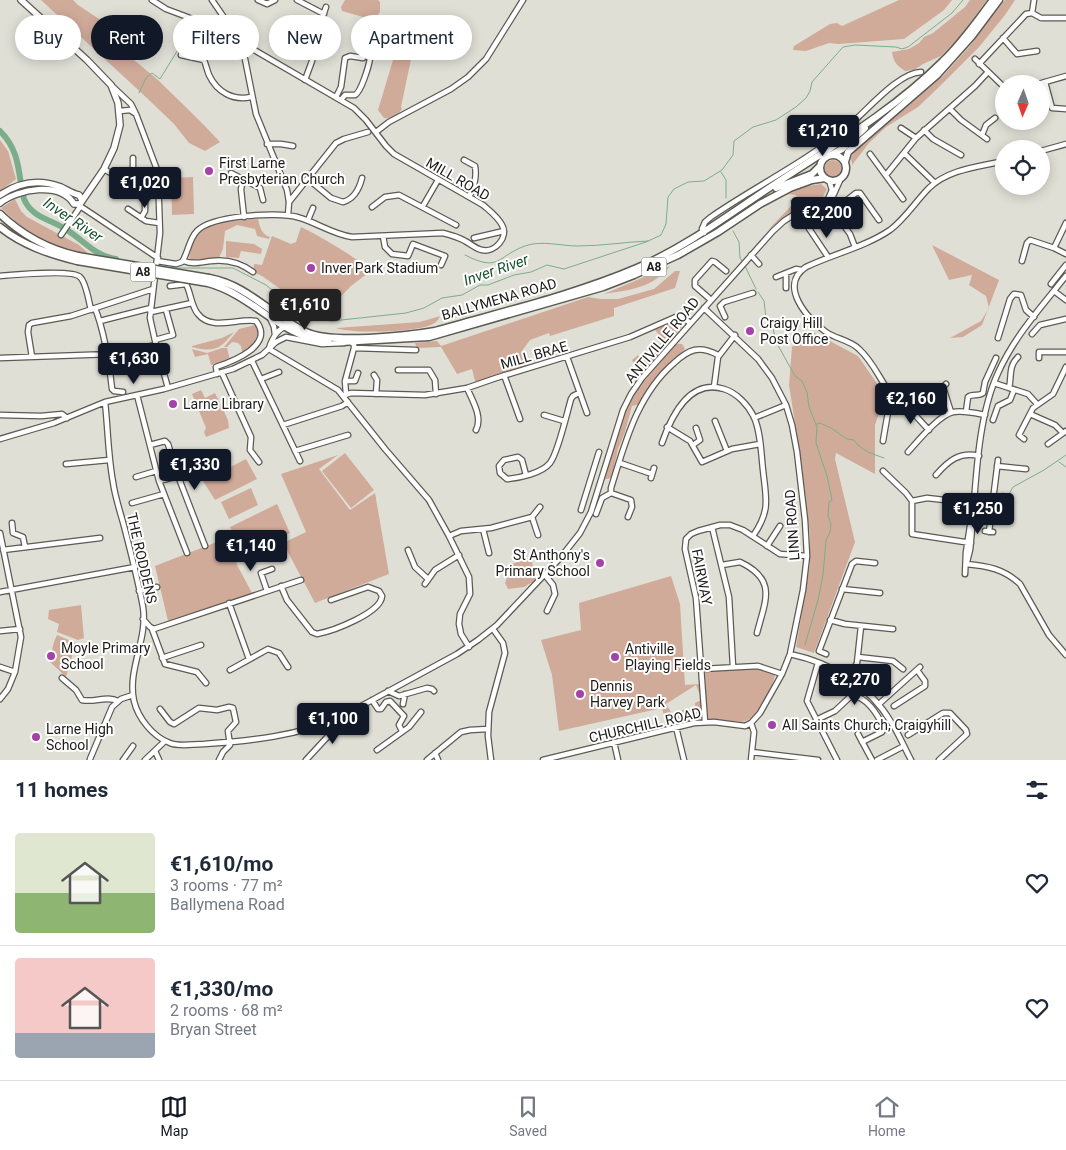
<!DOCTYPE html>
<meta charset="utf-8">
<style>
:root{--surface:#fff;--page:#f6f6f7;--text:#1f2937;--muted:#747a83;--line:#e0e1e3;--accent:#111827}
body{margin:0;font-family:Roboto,sans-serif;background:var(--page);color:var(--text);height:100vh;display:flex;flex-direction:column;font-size:19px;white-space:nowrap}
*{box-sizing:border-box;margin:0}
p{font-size:16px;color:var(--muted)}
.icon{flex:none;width:28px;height:28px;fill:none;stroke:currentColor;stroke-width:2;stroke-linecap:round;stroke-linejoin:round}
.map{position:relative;height:760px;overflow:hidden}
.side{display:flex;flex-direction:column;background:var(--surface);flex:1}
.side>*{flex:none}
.banner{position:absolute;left:15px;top:15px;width:500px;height:45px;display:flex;gap:10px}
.needle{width:32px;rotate:182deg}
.buttons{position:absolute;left:995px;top:75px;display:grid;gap:10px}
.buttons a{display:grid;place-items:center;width:55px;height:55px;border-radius:50%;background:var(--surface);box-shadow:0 2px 12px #0003;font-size:25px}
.price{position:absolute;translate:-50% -42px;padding:0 11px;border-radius:5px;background:var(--accent);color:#fff;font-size:16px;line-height:32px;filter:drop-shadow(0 1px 2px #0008)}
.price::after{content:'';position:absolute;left:50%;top:30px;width:15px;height:11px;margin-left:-8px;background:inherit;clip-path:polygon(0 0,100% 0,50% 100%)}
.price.on{background:#222;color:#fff}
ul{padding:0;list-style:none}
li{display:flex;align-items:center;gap:15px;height:125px;padding:0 15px}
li+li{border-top:1px solid var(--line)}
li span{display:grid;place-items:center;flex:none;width:140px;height:100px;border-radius:5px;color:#555}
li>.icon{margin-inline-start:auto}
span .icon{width:60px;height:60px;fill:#fffc;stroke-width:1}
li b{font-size:21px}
h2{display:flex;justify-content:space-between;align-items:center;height:60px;padding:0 15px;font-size:21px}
.chip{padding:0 18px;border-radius:22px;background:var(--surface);box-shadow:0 2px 12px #0003;font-size:18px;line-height:45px}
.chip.on{background:var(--accent);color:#fff}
.tabs{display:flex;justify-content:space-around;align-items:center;height:70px;border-top:1px solid var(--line);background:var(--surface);font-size:14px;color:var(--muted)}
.tabs a{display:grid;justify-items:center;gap:2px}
.tabs .on{color:var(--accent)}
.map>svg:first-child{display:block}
.green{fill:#d1ab9a}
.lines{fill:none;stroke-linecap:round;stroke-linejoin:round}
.stream{stroke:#7cad8a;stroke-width:1}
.river{stroke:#7cad8a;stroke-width:6}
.minor-casing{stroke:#5b5a53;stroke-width:7}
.major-casing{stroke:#5b5a53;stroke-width:8}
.highway-casing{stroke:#5b5a53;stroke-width:9}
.minor{stroke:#fff;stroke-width:4.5}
.major{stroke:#fff;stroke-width:5.5}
.highway{stroke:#fff;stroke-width:6}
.highway-bridge-casing{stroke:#5b5a53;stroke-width:9;stroke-linecap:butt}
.highway-bridge{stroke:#fff;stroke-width:6}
.poi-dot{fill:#a442a8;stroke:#fff;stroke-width:2}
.labels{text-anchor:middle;stroke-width:4;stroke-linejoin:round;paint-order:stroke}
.shield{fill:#fff;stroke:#61605e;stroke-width:1}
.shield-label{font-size:12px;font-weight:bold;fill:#1d1c19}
.poi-label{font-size:14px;fill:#1d1c19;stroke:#fff;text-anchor:start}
.street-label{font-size:14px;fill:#1d1c19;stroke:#fff}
.water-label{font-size:15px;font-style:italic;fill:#1a5230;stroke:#fff}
</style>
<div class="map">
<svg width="1066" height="760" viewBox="0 0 1066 760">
<rect width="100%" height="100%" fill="#e0dfd6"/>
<!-- green -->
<path class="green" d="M41,0H73L78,5L105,23L122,40L134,60L158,80L201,122L220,142L205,151L189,143L174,124L149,100Z
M345,0H378L380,2V12L375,18L363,17L342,11L341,7Z
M899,0H952L944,10L904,39L839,44L829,43L806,51L793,50L794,46L830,24L837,23L842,26Z
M970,0H987L958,39L941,56L923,64L914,70L905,71C897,66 893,61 892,52L909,49L919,43L924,37L933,33L965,7Z
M1005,0H1015L1005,15L979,47L938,88L918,107L886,127L869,143L852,165L851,158L854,152L943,76L969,47Z
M400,42L414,45L401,107L402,109C398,115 391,119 384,118L378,110L393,60L398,57Z
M0,140L8,151L16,179L0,191Z
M824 169a9 9 0 1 1 18 0a9 9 0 1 1-18 0Z
M193,177L194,214L172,215L171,178Z
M821,184L827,189L823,197L796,209L768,230L792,205L790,200L797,198L796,195L786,194L808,186Z
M15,199L21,211L27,217L79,245L91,256C52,248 30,236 1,208Z
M257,219H258C260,227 261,234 270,237L269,239L257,236L255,229L237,225L225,231L223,249L219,258L192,260L189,258C197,217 223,223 257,219Z
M301,227C326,239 349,254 372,270L351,286L326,312L310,310L262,276L253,272L254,264L262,265L272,236L291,244L296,242Z
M226,241L254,244L262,249L261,254L241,251L239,258L226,257Z
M932,245L999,280L982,325L963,337L950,338L981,321L989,308L986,296L969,285L972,275L949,280Z
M670,266C653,288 630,290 604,294Z
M675,271H680L675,288L614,308V316L550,336L549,333L530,340L522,351L526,366L501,373L479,381H475L472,369L457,374L441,347L417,348L415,343L437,341L441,346L588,297L601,299H618L654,289Z
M440,316L438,320C435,323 432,325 428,326C410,332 354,334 336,328L420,322Z
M678,319L683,321V326L639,376L638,374L640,370L637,369L632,360L638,355L640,358L653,347L655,348L664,341L655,330Z
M255,325L262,329L257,341L240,356L242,352L241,346L238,343L232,342L227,347H224L239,329Z
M811,331L858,356L885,395L875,425V474L836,453L835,459L855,542L814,653L796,647L810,564V535L802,468L789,385L792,347Z
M234,332C220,349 215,353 192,347V346L222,338Z
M676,344H682L685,349L654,379L640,404L632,406L625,432L618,449L612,477L608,479H605L604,476L623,412L639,387Z
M222,348H227L230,360L211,365L208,354L195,357L192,349L207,353Z
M201,390L205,398L215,393L228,420L229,428L206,437L204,432L206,428L192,394Z
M345,453L374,490L351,508L322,471Z
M338,455L319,469L350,510L375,493L389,574L315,603L283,543L306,532L281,474Z
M246,459L257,479L215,500L203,481Z
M251,488L258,505L229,519L221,502Z
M277,504L290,533L243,556L230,527Z
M227,538L241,560L236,563L252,593L168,621L155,566Z
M531,557L536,580L524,587L508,589L505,583L512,564Z
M671,576L680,604L685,685L700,684L701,693H699L696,685L666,704L674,717L684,709L687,713V711L695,708V703L701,700L702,714L701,719L667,727L662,708L559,731L552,675L541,640L581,630L579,603Z
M81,605L84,638L78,640L57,632L59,624L48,619L49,610Z
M57,635L76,643L66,677L50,662C52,653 52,644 57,635Z
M752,667L764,669L774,674L775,676L771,687L754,717L743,722L709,719L707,714L705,671L707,670Z"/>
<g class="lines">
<!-- stream -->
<path class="stream" d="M139,93L146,78L152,73L160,79L179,48L188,42
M721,172L726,180V198
M733,231L739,242L740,258L742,261
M465,255C500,273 497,256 525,246C541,240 561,246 578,246C601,246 625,242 648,241
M745,266L756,289
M169,268H233L266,285L289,304L314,319L332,321L406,313L424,308L442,298L462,295L480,285H488L514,275L531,272L547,265L564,269L646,242L661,235L666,224L668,197L674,189L688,182L704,181L722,170L733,155L734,141L753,127L776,120L796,107L806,98L810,91L812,82L843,47L855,45L896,47L902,49L908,47L952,13L963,0
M758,292L764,301L766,318L773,327L775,340L795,376L802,381L807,392L809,407L817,427L816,443L827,476L832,500L829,502L828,516L831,524L830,532L826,540L823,575L818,600L805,645
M817,424L820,423L831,428L847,439L854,440C861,451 873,454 884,458
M1059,462L1066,467
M1002,493L1009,494L1013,487L1044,470L1066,455"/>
<!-- river -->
<path class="river" d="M0,131C16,147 18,163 21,184C22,188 23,194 24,199C32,219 55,220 70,232C86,243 96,256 116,259"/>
<defs>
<path id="minor" d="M152,0L166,9L190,18
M258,0L267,4L275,0
M297,0L324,14
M1032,13L1034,0
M281,25L293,35L315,40
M238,37L237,39L245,59L256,114L287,190L289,202L288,215
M1003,38L1017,54L1037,51
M181,55L204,60C206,65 207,70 209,75C217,92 233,101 251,97
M975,59L1004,87
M979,64L1026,14L1032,13L1041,18H1066
M305,80L312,61L316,37L326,7
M1045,82L1052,108L1066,109
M1038,84L1066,76
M112,86L131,104L135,112
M336,97L341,87L345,58L350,56L363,58
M341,100L345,95H355C361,92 369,66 370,58C370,49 367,45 371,34L375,33L397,36
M950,109L961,120L987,139
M120,111L130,110L136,114L156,167L158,175L160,233L150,318L156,345L168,388
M901,128L916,138
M924,130L933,139L961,155
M376,132L389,122L451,89L468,77L486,59L523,0
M982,135L986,125L995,118
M267,144H281L293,146
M1041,151L1066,144
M904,153L935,183
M870,154L903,199
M464,160L475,166C477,178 474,186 469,197
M104,169L119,178L126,179L133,172V158
M231,173L260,188L263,200
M886,175L916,138L975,86L988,72
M308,179L331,198L343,202C354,199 359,190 362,178
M243,181L241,189L244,217
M828,199L832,190L829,180
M289,202L336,143L344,139L368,132
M77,204L158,258
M423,206L438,180
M372,207L385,197L399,195L456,225
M128,209L146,221L159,223
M798,212L828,257
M141,218L145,211V203
M308,220L313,208
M704,233L702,229L705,222L711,217C757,185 813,159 854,121C871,106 899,73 921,72
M61,235L80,207
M383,236L385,247L392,254L408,256L413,244L445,256L441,265
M474,238L504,231
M855,247L850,234L833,211L856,193H860L879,220
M1054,248L1066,223
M751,255L759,264
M157,261L176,264L182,262C188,253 189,239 197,231C212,215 277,212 297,217C316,222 332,234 352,237L443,233C451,235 458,237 465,241C471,244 476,249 482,250C495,253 509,237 502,225C498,217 490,211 483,205L394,154L386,146L366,120L354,108L249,47L234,32L212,0
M184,261C193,265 202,262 211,261C227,259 241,263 253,272
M1022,261L1027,243L1030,240L1054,248L1066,254
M786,273V288
M0,276C13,275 73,269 80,277C86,282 89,302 91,310
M776,277L796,269L801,270
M1051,284L1066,265
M170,286L186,284C191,293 191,306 198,314C211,331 238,318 256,321C275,345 234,361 216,367L217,374
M1054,291L1066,300
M711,300L695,286V280L712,261L715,262L726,271
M95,308C105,334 109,361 112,389L114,391L123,392
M151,312L192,303
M725,317L720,306L724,302L753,293
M270,318L274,327L275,335
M100,321L151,308
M1032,334L1040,325L1066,319
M998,338L1010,299L1014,294L1021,295L1026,310L1034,317
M155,340L173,335L166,310
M269,348C272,339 277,329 287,326
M354,348L416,350
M269,349L338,390L385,449L429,500L449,536L469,577L470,594L460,614L459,624L461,634L469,647
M32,357L28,332L29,325L32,323L71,316L153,289
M567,357L587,413
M0,358L112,354L156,345
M1039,358V352H1066
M252,361L300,461
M398,370H429L435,380L436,394
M222,373L251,437L250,450L259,462
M374,375L377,380L376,394
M504,375L520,419
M261,379L279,372
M345,381H355L358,373
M994,383L1028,394L1037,404
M714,387L718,357L735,335
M938,387H943L946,384
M943,387L951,412
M467,388C472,400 483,417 476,430
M1009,388C1012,376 1008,367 1018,357
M346,394L345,381L354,348V342L352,343
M137,395L159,481L187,553
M345,395L351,393L425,395L467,388L496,378L630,337L678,316L683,317L690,323
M105,402C108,429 108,455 113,482C115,497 120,511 124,526C131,553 138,580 143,607C148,640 127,669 134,701C138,718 153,737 170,743C179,747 193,744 204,744C249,741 299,736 341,717L457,654L478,640L497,625L561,557L580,533L591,512L623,410L631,394L642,378L773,231L784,221L798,212L824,202L833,196L841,178
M966,412L968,397C973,393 978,397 983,393L985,382L996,358
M1030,414L1055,425L1063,433
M0,415L41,416L62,414L67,418
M544,415L564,421
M754,418L786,405
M993,420L998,406L1010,400L1014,390
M715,421L727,451
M283,425L342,406L348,402
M667,427L690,441L702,462L732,449L760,444
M929,430C921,422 914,413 905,405C900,400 893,396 888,390C878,376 873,362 859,349C850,340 836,339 826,332C807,319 778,285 806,267C833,254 865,247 890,230C905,219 916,201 929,188C949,169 978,167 1004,161
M0,439L54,423L105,402L164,389L233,369L262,355L276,342L286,337L322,344L344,343
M1024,439L1019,435L1033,408L1053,394L1066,367
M883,441L888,412L893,409L906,406
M662,443C671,417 689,378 724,389C737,393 748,405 754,417C761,433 761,453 763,470C766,499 771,510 753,536
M1048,444L1066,431
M150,445L165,441L168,444L171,454
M693,445L700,440L696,428
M295,451L348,435
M908,452C918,441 939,415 953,412C963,410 975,413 985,415
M620,463L652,474
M66,464L109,460
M997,466L1026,469
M883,471L906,493L912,501V534L971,543
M526,475L522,460L518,457L504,460L499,466L500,473L507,479C520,478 542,473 550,463C558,453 567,413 571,399L573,396L579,393
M936,475C948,461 960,451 979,456
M136,477L156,471
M651,478L654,468
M159,481L178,476L205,546
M611,493V488C625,443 637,395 674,363C689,349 699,345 718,355
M611,493L631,500L632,507L628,517
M975,498L993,500
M912,501L927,498L962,502
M132,503L164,494
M581,510L599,452
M596,514L602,498L611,493
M532,517L538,535
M12,523L13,533L23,537L25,547
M712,527L729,597L733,667
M483,529L489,553
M985,531L993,532
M989,532L998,460
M0,533L21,637L15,672L8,689L0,699
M449,536L461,531L491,528L532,517L540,507
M767,546L780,526
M3,550L100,538
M408,550L415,567L428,579
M967,562L970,550C976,496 975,423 998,373C1014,337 1041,307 1066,276
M966,564C988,566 1004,569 1020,584L1049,635L1066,655
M722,565L740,562C778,580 765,601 757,633
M965,574L966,552L972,513
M545,575L553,585L555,594L547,611
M425,584L435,570L459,555
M281,586L287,600L312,632L317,634C333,631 381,613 382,596L379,591L368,587L331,600
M842,589L880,593
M139,591L157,587
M267,591L261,573L272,569
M0,592L135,567
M229,603L249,659
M143,619L150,627L154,629L301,580
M830,620L845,624L893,629
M152,629L165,664L197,672L206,683
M0,631L20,629
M790,654C832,663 869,685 891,722C899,734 904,747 911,760
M826,654L819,651L852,564L856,561L875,563
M858,657L893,661L903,669
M162,658L201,645
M818,663L807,701L837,760
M0,667L15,672
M702,669L758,666L782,674
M230,670L268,649L279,653L288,667
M62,678L76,690L82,700C94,703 107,695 118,701
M849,678L857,663L861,626
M388,691L399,696L427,688L432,689L434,691
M372,700L378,709H381L386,702L390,701L404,716L399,725L402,731
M403,704L405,694
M879,704L920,667
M894,706L925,686V681L917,670
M160,709L170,722L174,724L199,708L217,710L229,707L233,708L236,722L228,731L230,745L223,752L219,760
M816,720L835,711L851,696C866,695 878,715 884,728L882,732L862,742
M705,722L696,598L685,549L686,539L691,534L698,531L720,525H730L743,530L780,554L807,556
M676,727L684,760
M858,734L872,760
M908,735L943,713H950L966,730L967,734L939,760
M614,742L618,760
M377,750L409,727L421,712
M155,751L159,760
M752,752L818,760
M435,753L438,760
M90,759L112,707L121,699L133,695
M123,760L133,746
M145,760L165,741
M306,760L331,733L332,728L331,721
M427,760L461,732L470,730L488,729
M491,760L488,736L489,712L505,653L503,643L493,629
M543,760L694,723L714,722L745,726L751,723L760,713L782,674L790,654L803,590L807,556L805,520L797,452L792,425L786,405L772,378L758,359L704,308
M751,760L754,732L751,723
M877,760L904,746"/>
<path id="major" d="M0,195C19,182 40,179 61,187C67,190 73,194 79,195L82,200
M0,203C18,189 60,181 74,204H80L104,169L114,148L120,125L118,103L111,85L87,60L21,0"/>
<path id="highway" d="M831,155L842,149L865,128
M820 168a13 13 0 1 1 26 0a13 13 0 1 1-26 0Z
M845,162L848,152L937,75L972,36L999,0
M776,188L812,174L820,166
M0,214C23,236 47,249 78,256
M0,227C22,245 49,254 77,261
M209,278C248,285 272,316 306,332C330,344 407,336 435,331C501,312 574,295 637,268C686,247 728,215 772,186C831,147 893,111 943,61C962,43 977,21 993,0
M208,283C255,296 278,336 328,342
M341,342L429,337L603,287L634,275L678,255L718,232L760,204L790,188L812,180L825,178"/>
</defs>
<!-- minor casing -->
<use href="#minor" class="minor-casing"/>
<!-- major casing -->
<use href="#major" class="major-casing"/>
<!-- highway casing -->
<use href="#highway" class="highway-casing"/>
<!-- minor -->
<use href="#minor" class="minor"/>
<!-- major -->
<use href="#major" class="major"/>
<!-- highway -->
<use href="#highway" class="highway"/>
<defs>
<path id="highway-bridge" d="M78,256L209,278
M77,261L208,283"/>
</defs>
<!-- highway-bridge casing -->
<use href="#highway-bridge" class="highway-bridge-casing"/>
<!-- highway-bridge -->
<use href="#highway-bridge" class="highway-bridge"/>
</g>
<!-- markers -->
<g class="poi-dot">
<circle cx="209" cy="171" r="5"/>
<circle cx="311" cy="268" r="5"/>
<circle cx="750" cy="331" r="5"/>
<circle cx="173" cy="404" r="5"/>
<circle cx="600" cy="563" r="5"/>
<circle cx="51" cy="656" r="5"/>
<circle cx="615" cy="657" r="5"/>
<circle cx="580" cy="694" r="5"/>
<circle cx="772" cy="725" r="5"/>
<circle cx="36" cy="737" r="5"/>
</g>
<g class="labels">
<!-- shield labels -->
<g class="shield">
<rect x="641.5" y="257.5" width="25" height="19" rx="4"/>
<rect x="130.5" y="262.5" width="25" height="19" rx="4"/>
</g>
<g class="shield-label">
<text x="654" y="271">A8</text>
<text x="143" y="276">A8</text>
</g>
<!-- poi labels -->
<g class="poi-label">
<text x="219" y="168">First Larne<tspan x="219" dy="16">Presbyterian Church</tspan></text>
<text x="321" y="273">Inver Park Stadium</text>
<text x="760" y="328">Craigy Hill<tspan x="760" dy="16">Post Office</tspan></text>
<text x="183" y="409">Larne Library</text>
<text x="590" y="560" text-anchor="end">St Anthony's<tspan x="590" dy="16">Primary School</tspan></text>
<text x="61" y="653">Moyle Primary<tspan x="61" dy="16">School</tspan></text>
<text x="625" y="654">Antiville<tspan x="625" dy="16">Playing Fields</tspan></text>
<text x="590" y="691">Dennis<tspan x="590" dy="16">Harvey Park</tspan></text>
<text x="782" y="730">All Saints Church, Craigyhill</text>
<text x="46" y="734">Larne High<tspan x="46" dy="16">School</tspan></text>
</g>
<!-- street labels -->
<g class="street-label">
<text transform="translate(458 179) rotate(30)" y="5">MILL ROAD</text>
<text transform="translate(499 299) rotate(-16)" y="5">BALLYMENA ROAD</text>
<text transform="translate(662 340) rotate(-50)" y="5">ANTIVILLE ROAD</text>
<text transform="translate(534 355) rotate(-16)" y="5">MILL BRAE</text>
<text transform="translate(792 525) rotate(-94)" y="5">LINN ROAD</text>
<text transform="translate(142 558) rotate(77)" y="5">THE RODDENS</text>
<text transform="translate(702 577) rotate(79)" y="5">FAIRWAY</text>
<text transform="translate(645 725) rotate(-13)" y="5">CHURCHILL ROAD</text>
</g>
<!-- water labels -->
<g class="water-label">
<text transform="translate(73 220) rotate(34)" y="5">Inver River</text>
<text transform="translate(496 270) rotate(-19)" y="5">Inver River</text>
</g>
</g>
</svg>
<div class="buttons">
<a><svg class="needle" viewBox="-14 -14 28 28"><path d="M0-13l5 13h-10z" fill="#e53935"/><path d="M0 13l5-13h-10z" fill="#747a83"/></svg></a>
<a><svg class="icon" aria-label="locate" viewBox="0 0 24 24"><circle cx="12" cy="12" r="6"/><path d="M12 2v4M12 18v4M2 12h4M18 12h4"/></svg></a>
</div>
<b class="price" style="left:823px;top:157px">€1,210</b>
<b class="price" style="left:145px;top:209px">€1,020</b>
<b class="price" style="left:827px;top:239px">€2,200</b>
<b class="price on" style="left:305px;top:331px">€1,610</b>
<b class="price" style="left:134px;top:385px">€1,630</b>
<b class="price" style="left:911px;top:425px">€2,160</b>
<b class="price" style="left:195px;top:491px">€1,330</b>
<b class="price" style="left:978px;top:535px">€1,250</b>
<b class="price" style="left:251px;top:572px">€1,140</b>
<b class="price" style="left:855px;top:706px">€2,270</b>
<b class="price" style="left:333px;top:745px">€1,100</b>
<div class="banner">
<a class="chip">Buy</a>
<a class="chip on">Rent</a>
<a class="chip">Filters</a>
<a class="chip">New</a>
<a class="chip">Apartment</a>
</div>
</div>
<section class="side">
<h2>11 homes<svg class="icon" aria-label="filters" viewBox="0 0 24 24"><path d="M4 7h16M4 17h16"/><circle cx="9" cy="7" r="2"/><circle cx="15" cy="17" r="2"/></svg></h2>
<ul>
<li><span style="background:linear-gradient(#dfe7d0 60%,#8fb573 0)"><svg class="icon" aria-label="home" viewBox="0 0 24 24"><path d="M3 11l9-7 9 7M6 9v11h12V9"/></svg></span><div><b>€1,610/mo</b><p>3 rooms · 77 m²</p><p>Ballymena Road</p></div><svg class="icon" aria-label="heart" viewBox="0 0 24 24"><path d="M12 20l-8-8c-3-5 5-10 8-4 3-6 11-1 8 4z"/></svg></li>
<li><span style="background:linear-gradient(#f6c9c9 75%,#9aa5b1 0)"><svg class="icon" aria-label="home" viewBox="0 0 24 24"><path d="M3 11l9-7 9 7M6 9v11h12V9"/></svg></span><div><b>€1,330/mo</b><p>2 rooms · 68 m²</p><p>Bryan Street</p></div><svg class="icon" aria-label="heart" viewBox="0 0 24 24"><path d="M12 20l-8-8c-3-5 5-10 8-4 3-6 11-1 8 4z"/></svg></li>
</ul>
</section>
<nav class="tabs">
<a class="on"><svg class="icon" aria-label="map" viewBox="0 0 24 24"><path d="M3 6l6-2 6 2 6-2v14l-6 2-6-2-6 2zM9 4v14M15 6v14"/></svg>Map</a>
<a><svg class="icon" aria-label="saved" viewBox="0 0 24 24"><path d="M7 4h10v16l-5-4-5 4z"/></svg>Saved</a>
<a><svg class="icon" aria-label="home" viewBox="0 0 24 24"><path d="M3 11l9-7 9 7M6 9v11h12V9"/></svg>Home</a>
</nav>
